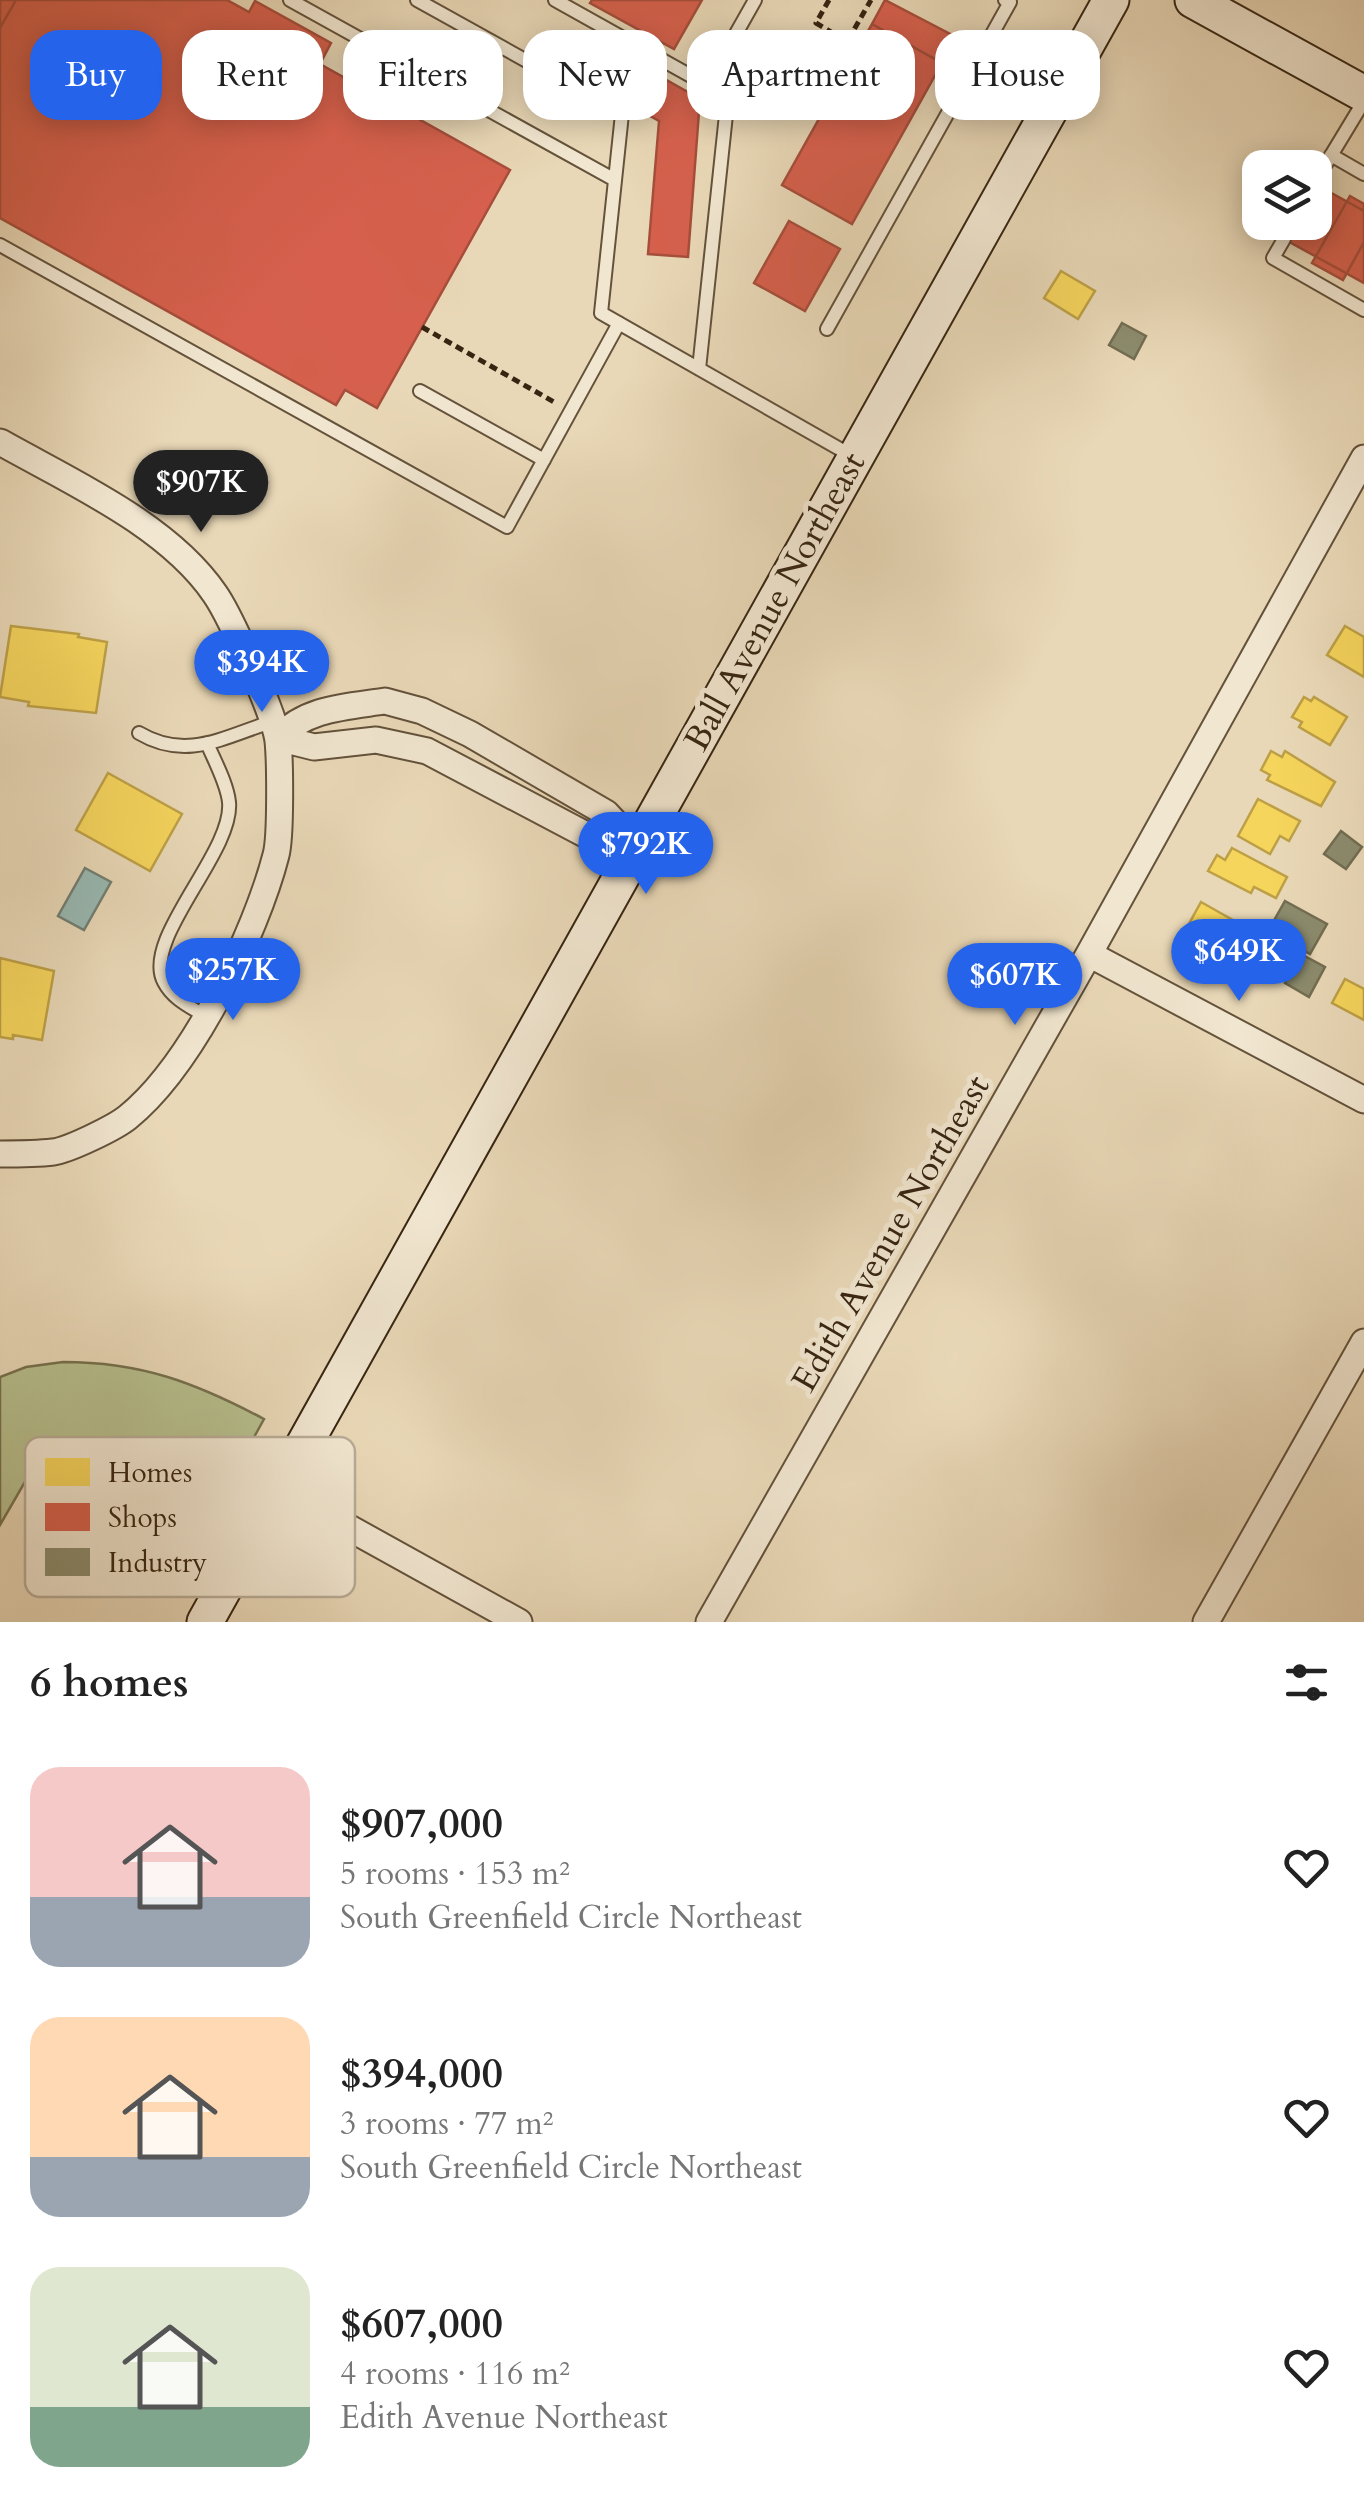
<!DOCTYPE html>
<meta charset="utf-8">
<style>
:root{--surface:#fff;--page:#f2f2f2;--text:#222;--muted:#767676;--accent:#2563eb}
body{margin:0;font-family:Cardo,serif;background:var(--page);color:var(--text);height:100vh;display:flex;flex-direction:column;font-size:38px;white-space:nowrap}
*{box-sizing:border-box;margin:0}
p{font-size:32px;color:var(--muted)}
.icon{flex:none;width:55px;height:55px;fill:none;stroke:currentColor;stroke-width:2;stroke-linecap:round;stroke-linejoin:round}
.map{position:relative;height:1622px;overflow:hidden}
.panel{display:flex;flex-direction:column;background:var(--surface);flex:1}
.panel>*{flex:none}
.banner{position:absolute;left:30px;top:30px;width:1305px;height:90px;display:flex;gap:20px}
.controls{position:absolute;left:1242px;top:150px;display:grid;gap:20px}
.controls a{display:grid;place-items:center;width:90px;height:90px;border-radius:20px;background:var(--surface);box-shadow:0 5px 25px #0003;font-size:50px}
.price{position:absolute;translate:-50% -85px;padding:0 22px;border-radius:35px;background:var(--accent);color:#fff;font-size:32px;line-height:65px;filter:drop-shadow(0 2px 5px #0008)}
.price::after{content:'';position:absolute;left:50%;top:60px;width:30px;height:22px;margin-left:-15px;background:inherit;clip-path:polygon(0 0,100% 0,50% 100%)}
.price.active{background:#222;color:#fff}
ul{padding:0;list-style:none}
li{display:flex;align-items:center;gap:30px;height:250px;padding:0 30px}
li span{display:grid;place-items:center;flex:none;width:280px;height:200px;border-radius:30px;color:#555}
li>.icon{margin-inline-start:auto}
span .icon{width:120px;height:120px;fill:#fffc;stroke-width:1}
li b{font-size:42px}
h2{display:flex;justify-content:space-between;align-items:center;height:120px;padding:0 30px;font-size:42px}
.tag{padding:0 35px;border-radius:30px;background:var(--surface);box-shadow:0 5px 25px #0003;font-size:35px;line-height:90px}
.tag.active{background:var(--accent);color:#fff}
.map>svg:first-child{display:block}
.green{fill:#b7bf8e;stroke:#777250;stroke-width:2.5}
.water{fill:#98b9b3;stroke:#717e73;stroke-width:2.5}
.homes{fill:#f6d55c;stroke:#bda046;stroke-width:2.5}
.shops{fill:#d6604d;stroke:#a64e3b;stroke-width:2.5}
.industry{fill:#8c8c6e;stroke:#726d52;stroke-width:2.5}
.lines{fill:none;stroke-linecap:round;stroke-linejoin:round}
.lane-casing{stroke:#64523b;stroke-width:16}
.street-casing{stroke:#64523b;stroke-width:29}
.secondary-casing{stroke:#372512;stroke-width:39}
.path{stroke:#372512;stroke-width:5;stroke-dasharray:8 5;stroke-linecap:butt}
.lane{stroke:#f1e6d0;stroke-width:12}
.street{stroke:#f1e6d0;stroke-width:25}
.secondary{stroke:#f1e6d0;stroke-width:35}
.labels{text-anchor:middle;stroke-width:10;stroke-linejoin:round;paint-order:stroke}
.street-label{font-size:35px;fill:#372512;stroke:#f1e6d0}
.key{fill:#f1e6d0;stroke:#b9ac97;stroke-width:2.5}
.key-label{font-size:28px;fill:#372512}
</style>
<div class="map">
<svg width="1364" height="1622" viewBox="0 0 1364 1622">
<rect width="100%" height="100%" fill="#e9d8b7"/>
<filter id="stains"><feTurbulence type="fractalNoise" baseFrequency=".002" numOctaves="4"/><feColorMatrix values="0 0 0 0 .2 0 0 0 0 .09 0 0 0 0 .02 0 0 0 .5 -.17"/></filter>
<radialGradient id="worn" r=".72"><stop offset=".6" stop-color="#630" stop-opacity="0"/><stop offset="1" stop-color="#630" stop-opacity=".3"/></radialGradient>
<!-- green -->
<path class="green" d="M63,1362C142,1362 196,1383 264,1419L224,1492C158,1456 125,1435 48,1442L0,1525V1377L26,1367Z"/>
<!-- water -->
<path class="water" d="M85,868L111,882L84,930L58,916Z"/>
<!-- homes -->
<path class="homes" d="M1061,271L1095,291L1078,319L1044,298Z
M11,626L79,634L78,637L107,642L96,713L28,706L29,702L0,697Z
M1345,626L1364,637V677L1327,655Z
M1304,697L1311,701L1314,697L1347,717L1330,745L1299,727L1302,722L1292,717Z
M1271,751L1282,757L1285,751L1335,782L1321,806L1267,780L1270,775L1261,770Z
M108,773L182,814L150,871L76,830Z
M1258,799L1300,821L1289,841L1280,836L1270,854L1238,836Z
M1232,848L1287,877L1276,898L1254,887L1251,893L1208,871L1217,855L1225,860Z
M1201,902L1247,928L1226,966L1180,940Z
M0,958L54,971L42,1040L13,1035V1039L0,1037Z
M1345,979L1364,989V1020L1332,1003Z"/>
<!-- shops -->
<path class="shops" d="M0,0H16L0,28Z
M16,0H227L249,12L255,1L331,43L320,64L510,170L377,408L345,390L336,405L0,218V28Z
M592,0H702L674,49L590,3Z
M885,0L956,37L942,63L872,24Z
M872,24L942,63L852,224L782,185Z
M610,48L700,99L688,257L648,254L659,121L591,83Z
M1315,184L1364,211V283L1273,233L1279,222H1315Z
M1350,196L1364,204V242L1343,280L1312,263Z
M789,221L840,249L805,311L754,283Z"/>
<!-- industry -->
<path class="industry" d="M1122,323L1146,336L1134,359L1109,345Z
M1341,831L1362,847L1346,869L1324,854Z
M1285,901L1327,924L1310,954L1268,931Z
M1301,954L1325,967L1309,997L1285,983Z"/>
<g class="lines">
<defs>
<path id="lane" d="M290,0L615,180
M417,0L622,114L601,313L852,456
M555,0L707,85
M1331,155L1364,174
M1315,182L1364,101
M1284,239L1273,258L1364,310
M0,245L507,527L619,323
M827,329L1010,2L1005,0
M699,369L728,96L707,85L755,0
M420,391L544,460
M139,733C186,761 224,737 271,722
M205,1016C189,1006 173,999 164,982C141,939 234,852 229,802C227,783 214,760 207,743"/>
<path id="street" d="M0,442C71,482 168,525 215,594C231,617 275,716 278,741C280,761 281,837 276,855C256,933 192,1065 128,1117C116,1127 69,1150 53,1152C36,1154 18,1154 0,1154
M385,701L422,711L470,734L606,813L637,846L592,838L427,751L376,740L314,747L278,738C306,708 345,707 385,701Z
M1089,954L1364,1100
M279,1489L519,1622
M709,1622L1089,954L1364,458
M1206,1622L1364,1342"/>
<path id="secondary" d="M1193,0L1364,94
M205,1622L1111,0"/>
</defs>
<!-- lane casing -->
<use href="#lane" class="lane-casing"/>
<!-- street casing -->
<use href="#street" class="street-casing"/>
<!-- secondary casing -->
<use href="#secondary" class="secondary-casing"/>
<!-- path -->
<path class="path" d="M829,0L816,23L858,48
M848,40L871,0
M422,327L554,402"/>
<!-- lane -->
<use href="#lane" class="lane"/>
<!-- street -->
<use href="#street" class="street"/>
<!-- secondary -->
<use href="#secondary" class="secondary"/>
</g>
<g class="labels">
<!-- street labels -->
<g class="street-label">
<text transform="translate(774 601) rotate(-61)" y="12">Ball Avenue Northeast</text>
<text transform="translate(890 1233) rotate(-60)" y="12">Edith Avenue Northeast</text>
</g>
</g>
<!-- legend -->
<rect x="25" y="1437" width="330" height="160" rx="15" class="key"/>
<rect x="45" y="1458" width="45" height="28" fill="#f6d55c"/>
<rect x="45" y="1503" width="45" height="28" fill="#d6604d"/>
<rect x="45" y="1548" width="45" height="28" fill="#8c8c6e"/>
<g class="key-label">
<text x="108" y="1482">Homes</text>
<text x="108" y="1527">Shops</text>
<text x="108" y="1572">Industry</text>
</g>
<rect width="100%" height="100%" filter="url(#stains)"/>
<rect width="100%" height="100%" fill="url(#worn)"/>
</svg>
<div class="controls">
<a><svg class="icon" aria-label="layers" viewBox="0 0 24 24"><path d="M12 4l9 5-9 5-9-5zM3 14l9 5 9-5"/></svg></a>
</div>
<b class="price active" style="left:201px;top:535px">$907K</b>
<b class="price" style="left:262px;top:715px">$394K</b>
<b class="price" style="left:646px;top:897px">$792K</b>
<b class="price" style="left:1239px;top:1004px">$649K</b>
<b class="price" style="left:233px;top:1023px">$257K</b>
<b class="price" style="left:1015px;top:1028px">$607K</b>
<div class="banner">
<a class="tag active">Buy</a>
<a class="tag">Rent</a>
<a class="tag">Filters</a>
<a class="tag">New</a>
<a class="tag">Apartment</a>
<a class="tag">House</a>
</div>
</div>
<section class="panel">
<h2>6 homes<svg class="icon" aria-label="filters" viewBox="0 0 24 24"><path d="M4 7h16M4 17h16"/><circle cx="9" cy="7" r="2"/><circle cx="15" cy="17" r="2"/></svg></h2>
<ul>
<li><span style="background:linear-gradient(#f6c9c9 65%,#9aa5b1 0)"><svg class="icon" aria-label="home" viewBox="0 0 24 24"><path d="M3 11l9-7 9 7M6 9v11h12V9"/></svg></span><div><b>$907,000</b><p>5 rooms · 153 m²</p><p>South Greenfield Circle Northeast</p></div><svg class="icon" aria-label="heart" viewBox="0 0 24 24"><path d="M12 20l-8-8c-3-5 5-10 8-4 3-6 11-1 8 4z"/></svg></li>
<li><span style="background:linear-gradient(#ffd9b3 70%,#9aa5b1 0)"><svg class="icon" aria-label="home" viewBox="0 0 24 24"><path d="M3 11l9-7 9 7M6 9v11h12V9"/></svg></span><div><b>$394,000</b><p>3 rooms · 77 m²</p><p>South Greenfield Circle Northeast</p></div><svg class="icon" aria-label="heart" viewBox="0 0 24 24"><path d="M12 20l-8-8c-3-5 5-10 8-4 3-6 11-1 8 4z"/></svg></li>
<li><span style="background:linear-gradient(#dfe7d0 70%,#7fa58c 0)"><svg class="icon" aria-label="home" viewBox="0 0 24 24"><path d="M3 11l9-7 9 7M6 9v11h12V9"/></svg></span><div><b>$607,000</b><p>4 rooms · 116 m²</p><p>Edith Avenue Northeast</p></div><svg class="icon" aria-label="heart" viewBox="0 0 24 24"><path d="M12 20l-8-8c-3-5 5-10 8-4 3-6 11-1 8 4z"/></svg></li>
</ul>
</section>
